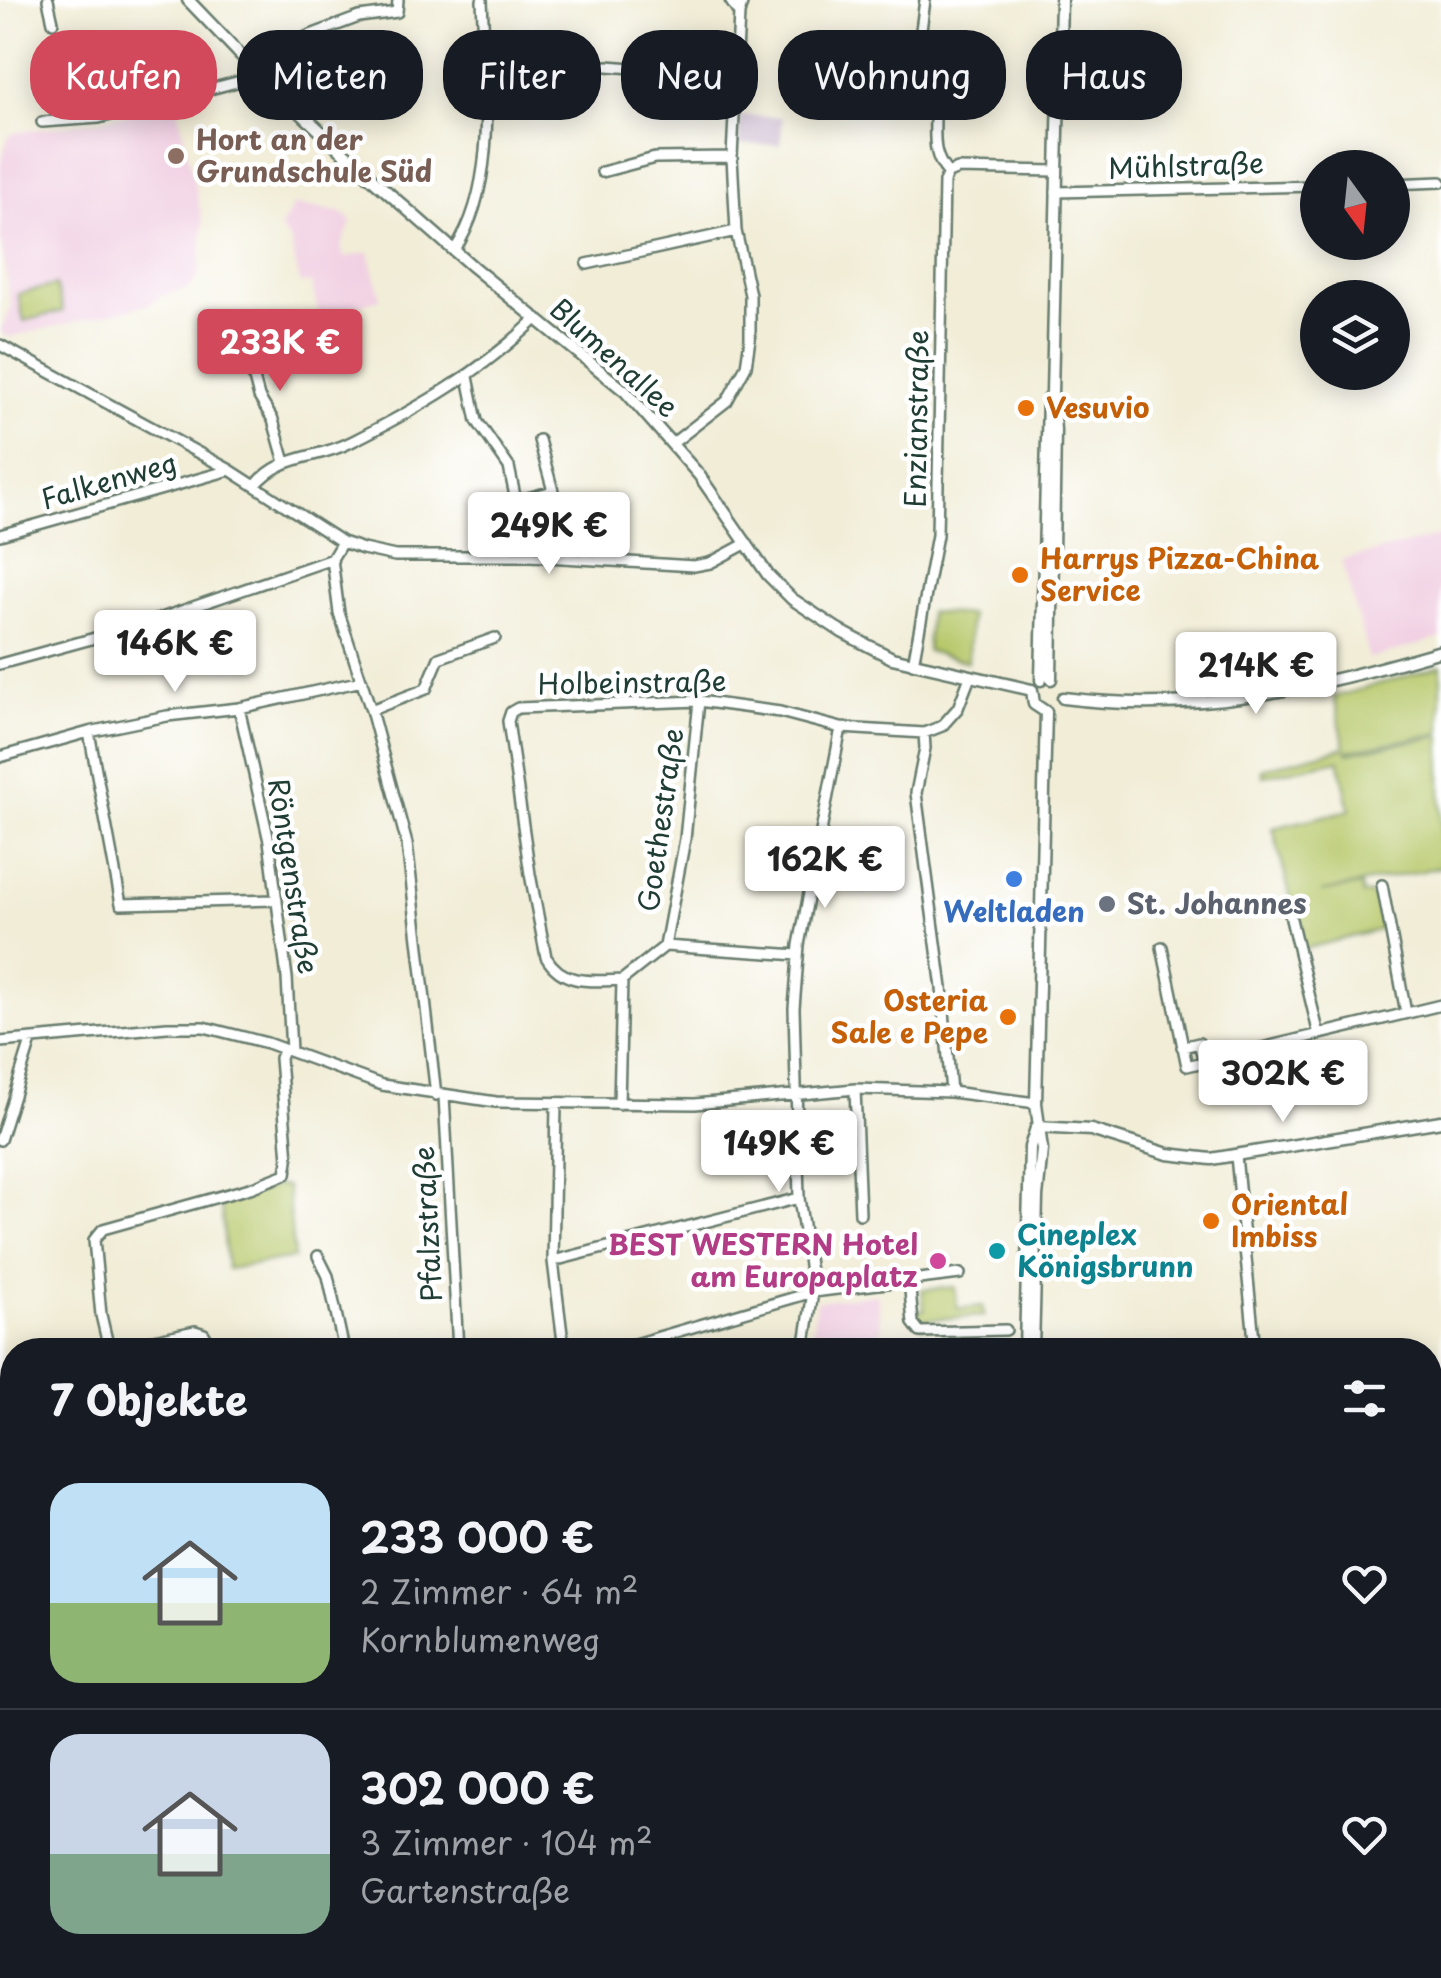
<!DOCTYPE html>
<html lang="de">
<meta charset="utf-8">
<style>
:root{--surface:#171b24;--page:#20242c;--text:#f1f3f6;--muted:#9ea1a6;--line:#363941;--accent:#d1495b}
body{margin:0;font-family:"Playpen Sans",sans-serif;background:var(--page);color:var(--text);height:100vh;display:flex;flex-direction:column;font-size:38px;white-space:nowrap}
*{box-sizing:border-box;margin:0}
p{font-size:32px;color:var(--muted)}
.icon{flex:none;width:55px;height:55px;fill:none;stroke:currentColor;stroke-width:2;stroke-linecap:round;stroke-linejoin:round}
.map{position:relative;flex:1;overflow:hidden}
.details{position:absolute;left:0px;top:1338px;width:1442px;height:642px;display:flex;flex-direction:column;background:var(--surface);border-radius:40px 40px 0 0;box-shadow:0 5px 25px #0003}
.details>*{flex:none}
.hud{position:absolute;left:30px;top:30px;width:1382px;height:90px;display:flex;gap:20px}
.needle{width:65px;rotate:165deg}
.buttons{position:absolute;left:1300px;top:150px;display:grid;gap:20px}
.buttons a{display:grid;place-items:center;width:110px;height:110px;border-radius:50%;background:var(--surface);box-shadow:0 5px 25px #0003;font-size:50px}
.price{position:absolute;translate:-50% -85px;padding:0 22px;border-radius:10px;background:#fff;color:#222;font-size:32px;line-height:65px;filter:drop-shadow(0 2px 5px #0008)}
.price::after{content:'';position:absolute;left:50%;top:60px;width:30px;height:22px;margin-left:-15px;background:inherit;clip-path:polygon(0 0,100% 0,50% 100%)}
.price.selected{background:var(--accent);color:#fff}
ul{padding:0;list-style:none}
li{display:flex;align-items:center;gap:30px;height:250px;padding:0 50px}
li+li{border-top:2px solid var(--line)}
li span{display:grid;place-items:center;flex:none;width:280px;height:200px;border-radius:30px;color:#555}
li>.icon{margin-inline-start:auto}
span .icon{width:120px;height:120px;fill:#fffc;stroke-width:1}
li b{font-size:42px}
h2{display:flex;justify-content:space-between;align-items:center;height:120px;padding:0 50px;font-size:42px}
.chip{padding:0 35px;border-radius:40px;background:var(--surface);box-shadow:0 5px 25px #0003;font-size:35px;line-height:90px}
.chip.selected{background:var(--accent);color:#fff}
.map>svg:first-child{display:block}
.built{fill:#f1d0e3}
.industrial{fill:#cebed1}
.green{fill:#b7c86b;stroke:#6b8250;stroke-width:2.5}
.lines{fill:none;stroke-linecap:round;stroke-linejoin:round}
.minor-casing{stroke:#687b6d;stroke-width:14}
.tertiary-casing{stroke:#687b6d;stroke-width:15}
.minor{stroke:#fff;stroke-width:9}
.tertiary{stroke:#fff;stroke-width:10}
.tram{stroke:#1f3d34;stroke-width:2.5}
.education-dot{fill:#8d6e63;stroke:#fff;stroke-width:4}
.food-dot{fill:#e8710a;stroke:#fff;stroke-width:4}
.shop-dot{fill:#3f7fe0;stroke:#fff;stroke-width:4}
.worship-dot{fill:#6b7280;stroke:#fff;stroke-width:4}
.culture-dot{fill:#0f9aa8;stroke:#fff;stroke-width:4}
.hotel-dot{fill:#d1479c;stroke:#fff;stroke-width:4}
.labels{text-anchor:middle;stroke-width:9;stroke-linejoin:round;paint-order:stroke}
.education-label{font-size:28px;font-weight:bold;fill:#785e54;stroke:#fff;text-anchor:start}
.street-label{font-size:28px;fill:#1f3d34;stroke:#fff}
.food-label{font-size:28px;font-weight:bold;fill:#c56008;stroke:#fff;text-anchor:start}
.worship-label{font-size:28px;font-weight:bold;fill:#5b616d;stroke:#fff;text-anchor:start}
.shop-label{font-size:28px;font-weight:bold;fill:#366cbe;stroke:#fff}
.culture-label{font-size:28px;font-weight:bold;fill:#0d838f;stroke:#fff;text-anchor:start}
.hotel-label{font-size:28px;font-weight:bold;fill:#b23c85;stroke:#fff;text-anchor:end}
</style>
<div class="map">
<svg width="1441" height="1978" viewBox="0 0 1441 1978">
<rect width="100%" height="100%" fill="#fff"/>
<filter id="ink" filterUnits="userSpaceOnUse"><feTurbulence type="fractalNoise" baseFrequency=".01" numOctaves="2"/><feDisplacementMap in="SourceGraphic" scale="20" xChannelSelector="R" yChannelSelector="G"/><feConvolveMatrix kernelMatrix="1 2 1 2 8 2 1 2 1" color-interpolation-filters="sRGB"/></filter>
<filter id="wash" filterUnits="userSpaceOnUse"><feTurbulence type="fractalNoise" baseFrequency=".0048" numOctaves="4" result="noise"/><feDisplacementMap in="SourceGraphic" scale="40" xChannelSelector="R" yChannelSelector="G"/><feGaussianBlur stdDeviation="2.25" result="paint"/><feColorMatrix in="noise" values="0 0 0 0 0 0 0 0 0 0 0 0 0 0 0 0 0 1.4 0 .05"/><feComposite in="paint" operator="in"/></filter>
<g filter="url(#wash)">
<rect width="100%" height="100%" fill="#f1edd7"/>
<!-- built -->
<path class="built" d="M177,104L203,223L199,275L190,288L161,296L151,304L10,337L0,332L11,307L0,237V164L8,138L13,133L97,121Z
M294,205L339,212L347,216L351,222L341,248L344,258L369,252L381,299L319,314L311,282L300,283L290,240L280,229Z
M1441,536V638L1369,659L1342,560Z
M877,1294L882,1336L890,1350H811L816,1301Z
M1441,1406V1635L1430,1634V1407Z
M12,1674V1968H124L126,1978H0V1677Z
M538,1968H660V1978H538Z"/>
<!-- industrial -->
<path class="industrial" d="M739,116L782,117L781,145H738Z"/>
<!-- green -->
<path class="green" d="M56,285L63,311L24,321L18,294Z
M929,612L970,615L968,662L927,651Z
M1441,666V733L1346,751L1348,753L1441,736V867L1321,892L1361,885L1363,895L1373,894L1382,929L1304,949L1273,828L1350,810L1339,760L1263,776L1262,769L1345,747L1334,697Z
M278,1185L287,1187L294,1258L227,1269L221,1205Z
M955,1287L958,1309L983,1306L984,1316L921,1320L924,1328L922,1327L915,1311L924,1310L922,1290Z
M124,1968H324L327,1978H126Z
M452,1968H538V1978H417Z
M693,1968H948L938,1971L940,1978H690Z"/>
</g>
<g filter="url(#ink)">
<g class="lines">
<defs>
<path id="minor" d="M48,0L53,22
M925,0L921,30L941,109L935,115C935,138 932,155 948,173
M739,14L743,0
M607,66L735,76
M42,122L99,118L252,78L279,50L308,36L359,17L397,12L398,0
M602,172L655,158L732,157
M1392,184L1441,182
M1056,192L1318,186
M454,251C500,183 485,78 482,0
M587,264L736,231
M242,334L259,397L273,420L285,462
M0,345L230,470L342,542L363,549L395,556H530L694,566L710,563L747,543
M468,377L477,421L509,467L516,501L553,491L539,440
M673,443L727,401L746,366L750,339V295L736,231L732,157L739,14L730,0
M255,486C281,453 317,460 351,442C419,408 483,371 537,318
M0,535L230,470
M342,542L332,559L339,613L371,710L407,844L436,1095
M0,664L135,627L332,559
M913,664L937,535L944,182L948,173L958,169L1057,171
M239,708L269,841L287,978L291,1051
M371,710L426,689L439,658L495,638
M89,732L121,904L277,900
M924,733L925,748L916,793L942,988L951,1092
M0,757L89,732L167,716L239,708L362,681
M1382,885L1406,1013
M1290,915L1319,1035
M665,946L685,839L699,701
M665,946L798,955
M1162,947L1187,1066L1441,1005
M622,980C592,981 563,986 546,957L530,874L508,721L511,712L518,708L699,701L780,712L841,728L924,733L942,726L958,708L970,677
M0,1042L167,1027H204L267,1043L382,1085L496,1102L695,1104L855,1089L951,1092L1036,1103
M1182,1047L1199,1043L1204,1062
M855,1089L860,1214
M444,1096L458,1350
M619,1104L622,980L665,946
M556,1105L553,1261L564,1350
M0,1140L31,1041
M1236,1156L1255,1350
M318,1256L328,1276L344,1350
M553,1261L799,1198
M909,1279L913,1323L920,1332L1006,1330
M109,1349L101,1315L94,1240L103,1229L250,1188L286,1174L288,1160L280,1058L284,1049
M108,1350L195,1331L204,1334L213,1350
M614,1350L813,1292L960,1274
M804,1350L813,1292L799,1198L794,1008L799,945L841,728
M0,1390L12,1385
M0,1544L12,1533
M384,1968L397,1977L433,1968
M668,1968V1978"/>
<path id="tertiary" d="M188,0L257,72L361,169L473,267L626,392L699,475L768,575L792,599L842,632L892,658L1032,690
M1051,679L1055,430L1052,393L1061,0
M1041,680L1048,398
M1032,690L1034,704L1046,712
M1063,698C1201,715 1310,689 1441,651
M1037,1127L1091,1130L1168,1154L1211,1159L1441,1121
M1025,1350L1030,1147L1036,1128
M1033,1350L1037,1197L1042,1150L1036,1103L1046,712
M1430,1933L1441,1930
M1018,1978V1968
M1335,1978L1353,1968"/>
</defs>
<!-- minor casing -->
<use href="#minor" class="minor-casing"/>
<!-- tertiary casing -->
<use href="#tertiary" class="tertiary-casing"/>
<!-- minor -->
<use href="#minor" class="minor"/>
<!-- tertiary -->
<use href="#tertiary" class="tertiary"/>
<!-- tram -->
<path class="tram" d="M1260,1968L1272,1978"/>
</g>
</g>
<!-- markers -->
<circle class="education-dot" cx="176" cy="156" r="10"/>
<g class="food-dot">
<circle cx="1026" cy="408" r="10"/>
<circle cx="1020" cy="575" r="10"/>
<circle cx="1008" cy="1017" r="10"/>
<circle cx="1211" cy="1221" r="10"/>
</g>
<circle class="shop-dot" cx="1014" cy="879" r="10"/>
<circle class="worship-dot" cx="1107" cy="904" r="10"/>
<circle class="culture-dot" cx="997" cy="1251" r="10"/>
<circle class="hotel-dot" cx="938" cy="1261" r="10"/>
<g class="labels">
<!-- education labels -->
<g class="education-label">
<text x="196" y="150">Hort an der<tspan x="196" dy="32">Grundschule Süd</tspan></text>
</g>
<!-- street labels -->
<g class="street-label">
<text transform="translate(1186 166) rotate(-2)" y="10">Mühlstraße</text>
<text transform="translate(614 358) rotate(42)" y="10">Blumenallee</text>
<text transform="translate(917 419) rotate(-89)" y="10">Enzianstraße</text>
<text transform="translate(109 481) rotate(-16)" y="10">Falkenweg</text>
<text transform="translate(632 683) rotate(-1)" y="10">Holbeinstraße</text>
<text transform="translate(661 820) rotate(-82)" y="10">Goethestraße</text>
<text transform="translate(293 876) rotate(81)" y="10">Röntgenstraße</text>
<text transform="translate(428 1224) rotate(-93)" y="10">Pfalzstraße</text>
</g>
<!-- food labels -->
<g class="food-label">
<text x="1046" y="418">Vesuvio</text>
<text x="1040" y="569">Harrys Pizza-China<tspan x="1040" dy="32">Service</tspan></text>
<text x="988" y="1011" text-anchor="end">Osteria<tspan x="988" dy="32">Sale e Pepe</tspan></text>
<text x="1231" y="1215">Oriental<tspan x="1231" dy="32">Imbiss</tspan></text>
</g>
<!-- worship labels -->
<g class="worship-label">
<text x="1127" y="914">St. Johannes</text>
</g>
<!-- shop labels -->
<g class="shop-label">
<text x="1014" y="922">Weltladen</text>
</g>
<!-- culture labels -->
<g class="culture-label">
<text x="1017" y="1245">Cineplex<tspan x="1017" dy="32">Königsbrunn</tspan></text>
</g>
<!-- hotel labels -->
<g class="hotel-label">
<text x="918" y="1255">BEST WESTERN Hotel<tspan x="918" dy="32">am Europaplatz</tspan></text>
</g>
</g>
</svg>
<div class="buttons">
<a><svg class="needle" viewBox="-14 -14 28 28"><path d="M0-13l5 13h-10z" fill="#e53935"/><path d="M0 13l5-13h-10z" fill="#9ea1a6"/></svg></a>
<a><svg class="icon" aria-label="layers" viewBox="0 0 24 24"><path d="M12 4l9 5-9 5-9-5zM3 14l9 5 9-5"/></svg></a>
</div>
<b class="price selected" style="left:280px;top:394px">233K €</b>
<b class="price" style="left:549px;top:577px">249K €</b>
<b class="price" style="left:175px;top:695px">146K €</b>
<b class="price" style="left:1256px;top:717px">214K €</b>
<b class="price" style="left:825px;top:911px">162K €</b>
<b class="price" style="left:1283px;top:1125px">302K €</b>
<b class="price" style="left:779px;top:1195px">149K €</b>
<div class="hud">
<a class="chip selected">Kaufen</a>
<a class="chip">Mieten</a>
<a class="chip">Filter</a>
<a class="chip">Neu</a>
<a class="chip">Wohnung</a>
<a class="chip">Haus</a>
</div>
<section class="details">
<h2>7 Objekte<svg class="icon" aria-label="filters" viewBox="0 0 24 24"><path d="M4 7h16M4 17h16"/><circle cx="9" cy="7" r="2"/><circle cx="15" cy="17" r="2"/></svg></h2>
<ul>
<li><span style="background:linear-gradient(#bfe0f5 60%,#8fb573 0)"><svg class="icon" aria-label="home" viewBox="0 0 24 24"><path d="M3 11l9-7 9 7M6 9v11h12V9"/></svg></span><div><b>233 000 €</b><p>2 Zimmer · 64 m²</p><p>Kornblumenweg</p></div><svg class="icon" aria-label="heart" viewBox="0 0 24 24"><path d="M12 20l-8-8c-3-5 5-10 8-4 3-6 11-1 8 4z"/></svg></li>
<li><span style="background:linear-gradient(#c9d6e8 60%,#7fa58c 0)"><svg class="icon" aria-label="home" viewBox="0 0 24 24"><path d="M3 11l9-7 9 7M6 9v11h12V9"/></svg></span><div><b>302 000 €</b><p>3 Zimmer · 104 m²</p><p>Gartenstraße</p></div><svg class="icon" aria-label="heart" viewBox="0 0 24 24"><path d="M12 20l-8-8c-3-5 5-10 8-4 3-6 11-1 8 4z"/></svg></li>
</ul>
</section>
</div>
